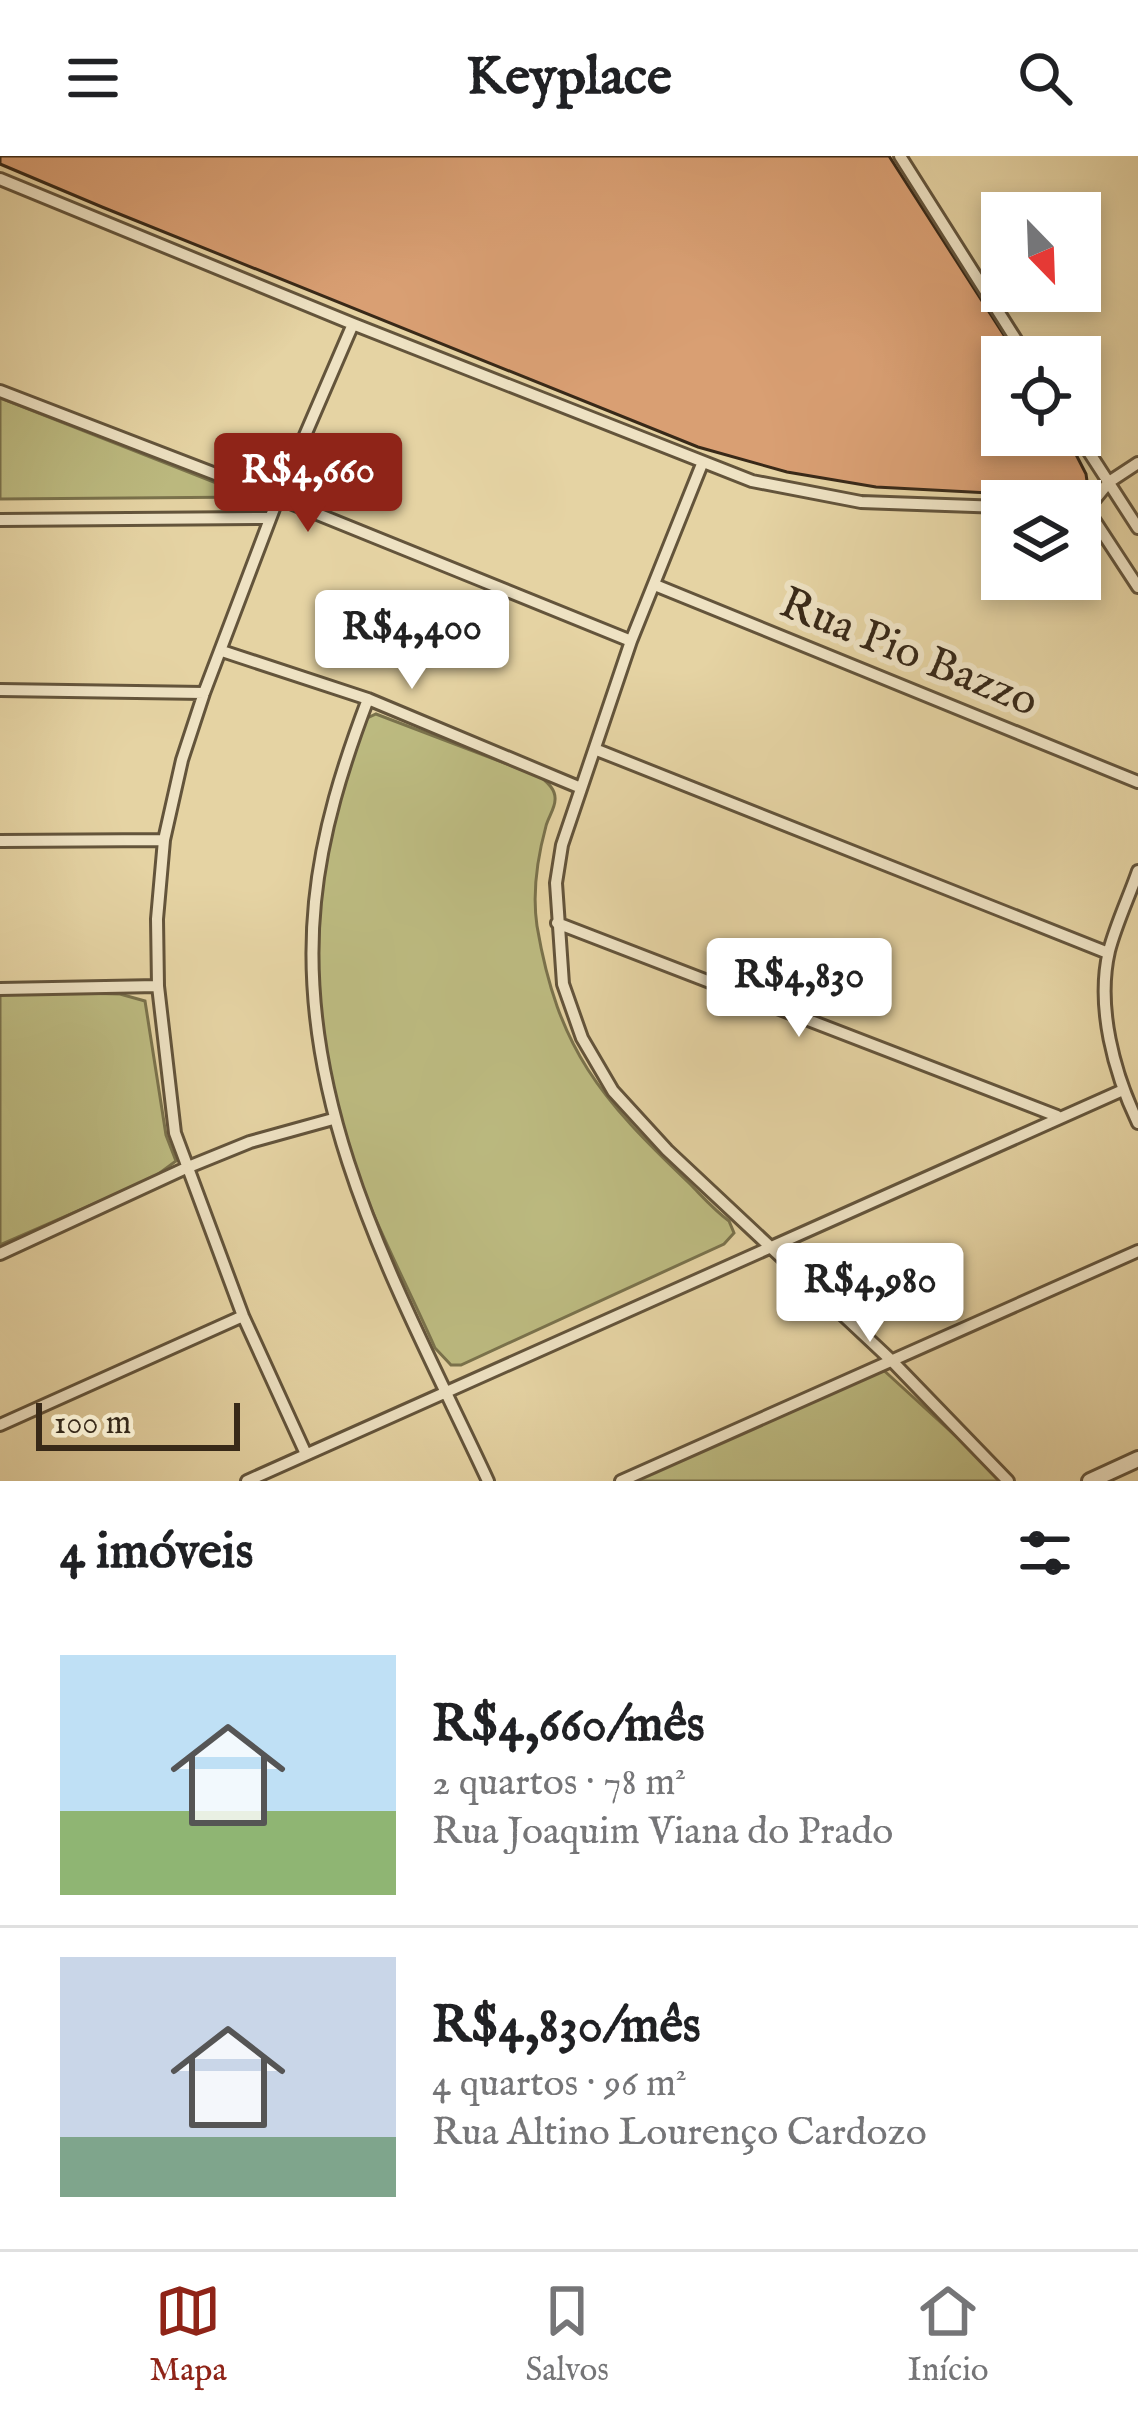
<!DOCTYPE html>
<html lang="pt">
<meta charset="utf-8">
<style>
:root{--surface:#fff;--page:#f2f2f2;--text:#202124;--muted:#757577;--line:#e0e0e0;--accent:#8f2418}
body{margin:0;font-family:"IM FELL English",serif;background:var(--page);color:var(--text);height:100vh;display:flex;flex-direction:column;font-size:45px;white-space:nowrap}
*{box-sizing:border-box;margin:0}
p{font-size:39px;color:var(--muted)}
.icon{flex:none;width:66px;height:66px;fill:none;stroke:currentColor;stroke-width:2;stroke-linecap:round;stroke-linejoin:round}
.map{position:relative;height:1325px;overflow:hidden}
.drawer{display:flex;flex-direction:column;background:var(--surface);flex:1}
.drawer>*{flex:none}
.needle{width:78px;rotate:157deg}
.controls{position:absolute;left:981px;top:36px;display:grid;gap:24px}
.controls a{display:grid;place-items:center;width:120px;height:120px;border-radius:0px;background:var(--surface);box-shadow:0 6px 18px #0003;font-size:60px}
.scale{position:absolute;left:36px;bottom:30px;width:204px;box-sizing:border-box;padding-left:12px;border:6px solid #382918;border-top:0;font-size:33px;line-height:42px;white-space:nowrap;color:#382918;-webkit-text-stroke:9px #eee2c3;paint-order:stroke}
.price{position:absolute;translate:-50% -102px;padding:0 27px;border-radius:12px;background:#fff;color:#222;font-size:39px;line-height:78px;filter:drop-shadow(0 3px 6px #0008)}
.price::after{content:'';position:absolute;left:50%;top:72px;width:36px;height:27px;margin-left:-18px;background:inherit;clip-path:polygon(0 0,100% 0,50% 100%)}
.price.active{background:var(--accent);color:#fff}
ul{padding:0;list-style:none}
li{display:flex;align-items:center;gap:36px;height:300px;padding:0 60px}
li+li{border-top:3px solid var(--line)}
li span{display:grid;place-items:center;flex:none;width:336px;height:240px;border-radius:0px;color:#555}
li>.icon{margin-inline-start:auto}
span .icon{width:144px;height:144px;fill:#fffc;stroke-width:1}
li b{font-size:51px}
h2{display:flex;justify-content:space-between;align-items:center;height:144px;padding:0 60px;font-size:51px}
header{display:flex;justify-content:space-between;align-items:center;height:156px;padding:0 60px;background:var(--surface);font-size:54px;font-weight:700}
.menu{display:flex;justify-content:space-around;align-items:center;height:168px;border-top:3px solid var(--line);background:var(--surface);font-size:33px;color:var(--muted)}
.menu a{display:grid;justify-items:center;gap:6px}
.menu .active{color:var(--accent)}
.map>svg:first-child{display:block}
.green{fill:#bcba80;stroke:#7a724c;stroke-width:3}
.building{fill:#d99f73;stroke:#382918;stroke-width:3}
.lines{fill:none;stroke-linecap:round;stroke-linejoin:round}
.minor-casing{stroke:#63543b;stroke-width:16}
.tertiary-casing{stroke:#63543b;stroke-width:20}
.minor{stroke:#eee2c3;stroke-width:10}
.tertiary{stroke:#eee2c3;stroke-width:14}
.labels{text-anchor:middle;stroke-width:12;stroke-linejoin:round;paint-order:stroke}
.street-label{font-size:45px;fill:#382918;stroke:#eee2c3}
</style>
<header><svg class="icon" aria-label="menu" viewBox="0 0 24 24"><path d="M4 6h16M4 12h16M4 18h16"/></svg>Keyplace<svg class="icon" aria-label="search" viewBox="0 0 24 24"><circle cx="10" cy="10" r="6"/><path d="M15 15l6 6"/></svg></header>
<div class="map">
<svg width="1138" height="1325" viewBox="0 0 1138 1325">
<rect width="100%" height="100%" fill="#e5d3a3"/>
<filter id="stains"><feTurbulence type="fractalNoise" baseFrequency=".00167" numOctaves="4"/><feColorMatrix values="0 0 0 0 .2 0 0 0 0 .09 0 0 0 0 .02 0 0 0 .5 -.17"/></filter>
<radialGradient id="worn" r=".72"><stop offset=".6" stop-color="#630" stop-opacity="0"/><stop offset="1" stop-color="#630" stop-opacity=".3"/></radialGradient>
<!-- green -->
<path class="green" d="M0,242L252,341L0,343Z
M376,558L541,621C548,627 556,634 555,644C555,652 548,662 546,670C537,703 532,736 537,770C558,894 601,943 689,1027C702,1040 714,1054 729,1065L734,1077L724,1088L461,1209H451L435,1192C409,1133 378,1075 356,1015C318,906 301,783 328,669C336,634 351,598 363,564Z
M0,835L120,838L145,845L166,979L176,1005L153,1022L0,1089Z
M879,1210L1005,1325H616Z"/>
<!-- building -->
<path class="building" d="M0,0H889L1018,201H1002V279H1066L1086,318L1088,332L1067,341L876,331L787,316L698,291L102,51L0,8Z"/>
<g class="lines">
<defs>
<path id="minor" d="M900,0L1027,201
M0,23L353,168L752,325L861,346L1002,351
M0,235L278,342L631,485
M1078,279L1138,372
M702,308L631,485L562,689L556,727L563,828L582,882L613,935L667,994L892,1205L1008,1325
M1087,353L1138,431
M1087,353L1109,326L1138,307
M0,364L270,362
M655,429L1138,626
M222,495L368,543L581,632
M0,534L204,537
M368,543C343,609 322,675 315,746C294,955 403,1142 488,1325
M597,594L1108,797
M0,685L164,684
M1138,715C1129,741 1116,768 1109,795C1096,851 1114,917 1138,967
M557,767L1057,960
M0,833L158,830
M0,1098L186,1012L250,986L333,963
M0,1269L243,1160
M306,1298L243,1160L175,977L158,830L157,763L164,684L182,604L204,537L278,342L353,168
M247,1325L1123,934
M621,1325L1138,1095"/>
<path id="tertiary" d="M1090,1325L1138,1303"/>
</defs>
<!-- minor casing -->
<use href="#minor" class="minor-casing"/>
<!-- tertiary casing -->
<use href="#tertiary" class="tertiary-casing"/>
<!-- minor -->
<use href="#minor" class="minor"/>
<!-- tertiary -->
<use href="#tertiary" class="tertiary"/>
</g>
<g class="labels">
<!-- street labels -->
<g class="street-label">
<text transform="translate(910 494) rotate(22)" y="16">Rua Pio Bazzo</text>
</g>
</g>
<rect width="100%" height="100%" filter="url(#stains)"/>
<rect width="100%" height="100%" fill="url(#worn)"/>
</svg>
<div class="controls">
<a><svg class="needle" viewBox="-14 -14 28 28"><path d="M0-13l5 13h-10z" fill="#e53935"/><path d="M0 13l5-13h-10z" fill="#757577"/></svg></a>
<a><svg class="icon" aria-label="locate" viewBox="0 0 24 24"><circle cx="12" cy="12" r="6"/><path d="M12 2v4M12 18v4M2 12h4M18 12h4"/></svg></a>
<a><svg class="icon" aria-label="layers" viewBox="0 0 24 24"><path d="M12 4l9 5-9 5-9-5zM3 14l9 5 9-5"/></svg></a>
</div>
<div class="scale">100 m</div>
<b class="price active" style="left:308px;top:379px">R$4,660</b>
<b class="price" style="left:412px;top:536px">R$4,400</b>
<b class="price" style="left:799px;top:884px">R$4,830</b>
<b class="price" style="left:870px;top:1189px">R$4,980</b>
</div>
<section class="drawer">
<h2>4 imóveis<svg class="icon" aria-label="filters" viewBox="0 0 24 24"><path d="M4 7h16M4 17h16"/><circle cx="9" cy="7" r="2"/><circle cx="15" cy="17" r="2"/></svg></h2>
<ul>
<li><span style="background:linear-gradient(#bfe0f5 65%,#8fb573 0)"><svg class="icon" aria-label="home" viewBox="0 0 24 24"><path d="M3 11l9-7 9 7M6 9v11h12V9"/></svg></span><div><b>R$4,660/mês</b><p>2 quartos · 78 m²</p><p>Rua Joaquim Viana do Prado</p></div></li>
<li><span style="background:linear-gradient(#c9d6e8 75%,#7fa58c 0)"><svg class="icon" aria-label="home" viewBox="0 0 24 24"><path d="M3 11l9-7 9 7M6 9v11h12V9"/></svg></span><div><b>R$4,830/mês</b><p>4 quartos · 96 m²</p><p>Rua Altino Lourenço Cardozo</p></div></li>
</ul>
</section>
<nav class="menu">
<a class="active"><svg class="icon" aria-label="map" viewBox="0 0 24 24"><path d="M3 6l6-2 6 2 6-2v14l-6 2-6-2-6 2zM9 4v14M15 6v14"/></svg>Mapa</a>
<a><svg class="icon" aria-label="saved" viewBox="0 0 24 24"><path d="M7 4h10v16l-5-4-5 4z"/></svg>Salvos</a>
<a><svg class="icon" aria-label="home" viewBox="0 0 24 24"><path d="M3 11l9-7 9 7M6 9v11h12V9"/></svg>Início</a>
</nav>
